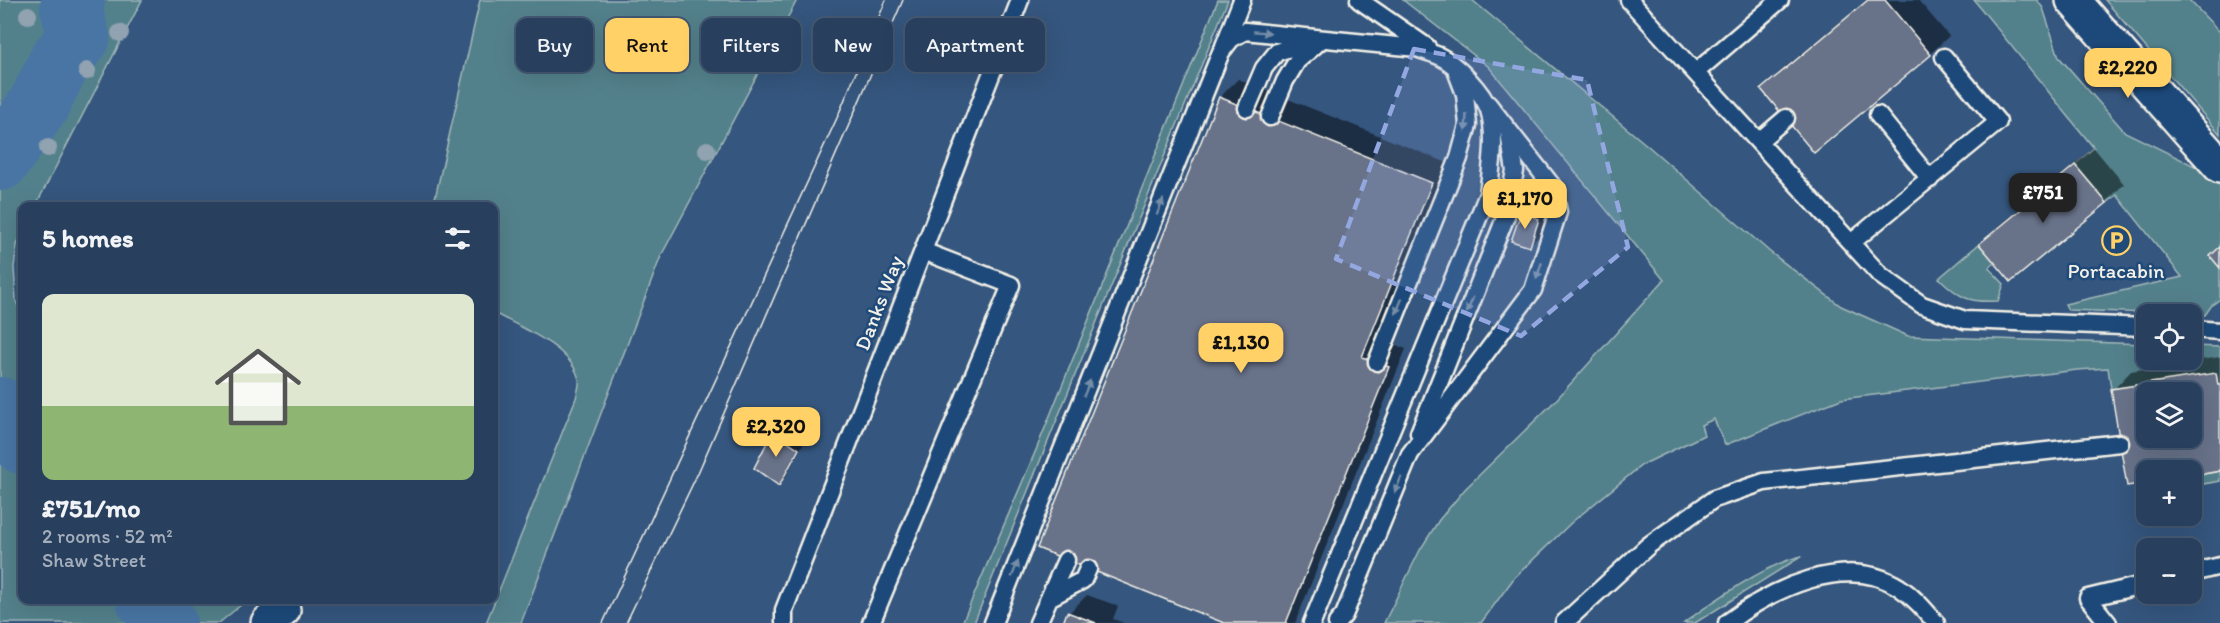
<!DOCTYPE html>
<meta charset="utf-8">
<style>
:root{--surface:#28405e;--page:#344b67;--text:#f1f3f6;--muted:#a5afbc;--line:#445973;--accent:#ffd166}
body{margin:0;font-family:Itim,sans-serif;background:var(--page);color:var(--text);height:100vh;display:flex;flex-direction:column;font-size:22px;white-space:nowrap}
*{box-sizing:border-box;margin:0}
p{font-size:20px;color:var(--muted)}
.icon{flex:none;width:33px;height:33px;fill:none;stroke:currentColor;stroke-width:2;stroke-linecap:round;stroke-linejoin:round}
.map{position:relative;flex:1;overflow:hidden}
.panel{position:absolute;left:18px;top:202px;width:480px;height:402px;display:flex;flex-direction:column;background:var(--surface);border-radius:12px;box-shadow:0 6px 24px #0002,0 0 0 2px var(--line)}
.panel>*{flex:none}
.banner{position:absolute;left:516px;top:18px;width:570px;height:54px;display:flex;gap:12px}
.tools{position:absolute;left:2136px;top:304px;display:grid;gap:12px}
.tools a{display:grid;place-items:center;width:66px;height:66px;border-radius:12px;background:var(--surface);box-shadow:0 6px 24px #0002,0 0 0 2px var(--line);font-size:30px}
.price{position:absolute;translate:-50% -51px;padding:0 14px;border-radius:12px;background:var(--accent);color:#111;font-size:20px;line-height:39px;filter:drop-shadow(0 2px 3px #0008)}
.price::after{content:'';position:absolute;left:50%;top:36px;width:18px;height:14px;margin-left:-9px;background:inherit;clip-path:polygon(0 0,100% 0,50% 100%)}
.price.current{background:#222;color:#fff}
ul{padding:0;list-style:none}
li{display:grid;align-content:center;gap:12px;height:318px;padding:0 24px}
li+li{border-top:2px solid var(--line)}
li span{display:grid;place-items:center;height:186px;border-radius:12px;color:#555}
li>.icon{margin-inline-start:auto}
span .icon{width:108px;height:108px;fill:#fffc;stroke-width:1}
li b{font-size:26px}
h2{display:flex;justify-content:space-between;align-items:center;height:72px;padding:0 24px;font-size:26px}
.tag{padding:0 21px;border-radius:12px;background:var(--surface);box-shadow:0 6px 24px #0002,0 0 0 2px var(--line);font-size:21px;line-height:54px}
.tag.current{background:var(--accent);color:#111}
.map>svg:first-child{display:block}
.green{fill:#52818b;stroke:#a3b9ba;stroke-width:1.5}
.shadow{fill:#0007;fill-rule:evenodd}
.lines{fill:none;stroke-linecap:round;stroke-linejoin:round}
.river{stroke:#4a75a4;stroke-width:62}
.building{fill:#687289;stroke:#f4f1e8;stroke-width:1.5;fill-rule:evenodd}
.service-casing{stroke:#f4f1e8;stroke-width:21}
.minor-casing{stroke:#f4f1e8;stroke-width:38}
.service{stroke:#1f4a7a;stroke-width:16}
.minor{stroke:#1f4a7a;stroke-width:33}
.tram{stroke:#f4f1e8;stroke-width:1.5}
.tree{fill:#91a2b1}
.oneway{fill:#748da6}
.marked{fill:#93a8e1;fill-opacity:0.2;stroke:#93a8e1;stroke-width:4.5;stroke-dasharray:12 8;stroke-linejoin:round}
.labels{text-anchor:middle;stroke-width:5;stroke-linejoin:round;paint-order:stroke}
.poi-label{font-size:21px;fill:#f4f1e8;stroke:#1f4a7a}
.street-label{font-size:21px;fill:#f4f1e8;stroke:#1f4a7a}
</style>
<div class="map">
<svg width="2220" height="623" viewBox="0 0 2220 623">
<rect width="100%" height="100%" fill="#35567e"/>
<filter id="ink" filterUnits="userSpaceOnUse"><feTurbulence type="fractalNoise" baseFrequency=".0167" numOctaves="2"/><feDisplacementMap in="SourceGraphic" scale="12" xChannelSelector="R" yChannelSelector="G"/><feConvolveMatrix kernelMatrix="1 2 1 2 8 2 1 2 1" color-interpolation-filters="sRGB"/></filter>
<g filter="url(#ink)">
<!-- green -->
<path class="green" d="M0,0H142L35,207H22V233L17,245L14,267L16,300L22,318V600H247L219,623H0Z
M480,0H797L661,256L521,623H486L576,398C577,393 580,385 579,380C572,347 521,328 494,313V207H433Z
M1218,0H1228L974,623H962L1036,450Z
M1403,0H1472L1648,146L1770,252L1841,306L1908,336L2146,344V360H2192V346L2220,347V385H2218L2216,373L2111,389L2108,368L2077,370L1841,399L1725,445L1714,419L1701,425L1704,435L1642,465L1572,522L1514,578L1481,623H1384L1420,550L1439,520L1465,489L1555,401L1664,280L1489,67Z
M1974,0H2037L2043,8L2059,57L2125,132L2211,174L2220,183V299L2212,305L2205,315L2068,310L2065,304L2182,277L2117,195L2107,203L2075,165L2094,148Z
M2105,0H2189L2220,32V134Z
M1979,244L1995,262L1989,268L2004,284L1998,301C1968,303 1960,298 1939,278Z
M2220,471V481L2192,486V476Z
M1802,556L1695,623H1684C1713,601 1768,563 1802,556Z"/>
<!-- shadow -->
<path class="shadow" d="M1867,0H1918L1949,36L1930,54L1763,89L1782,70Z
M1238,79L1450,164L1379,338L1406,349L1295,623H1228L1220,97Z
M2094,148L2124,184L2106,202L1981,244L1999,226Z
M1540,195L1557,200L1548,227L1530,245L1522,213Z
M2220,357V470L2192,474V471H2146V481L2128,484L2113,390L2131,371ZM2146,393H2192V438H2146Z
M781,426L804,442L785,478L779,484L756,467L775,432Z
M1087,595L1118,606L1113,619L1124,623H1065L1069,613Z"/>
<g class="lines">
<!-- river -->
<path class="river" d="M0,160L38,106L61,59L79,38L71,7L74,0
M0,408L22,443
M147,600L166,623"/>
</g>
<!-- building -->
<path class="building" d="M1868,0H1885L1931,55L1814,153L1761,89Z
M1219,97L1432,183L1362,357L1389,367L1286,623H1224L1037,548Z
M2075,165L2107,203L2011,282L1979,244Z
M1521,212L1539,219L1530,247L1511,241Z
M2220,247V268L2210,256Z
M2216,373L2218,385H2220V471L2192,476V471H2146V483L2127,486L2111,389ZM2146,393H2192V438H2146Z
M773,431L799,449L779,486L754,468Z
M1067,612L1096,623H1063Z"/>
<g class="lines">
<defs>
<path id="service" d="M1359,0L1427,47
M1629,0L1880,275L1922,305L1965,320L2146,327
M1224,46L1242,0
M1696,72L1780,0
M1247,108L1264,68L1277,52L1312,41
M1878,115L1930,179
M1270,117L1285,81L1297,61L1320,41
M1759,141L1786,118
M1851,243L1998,122L1944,57
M2192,329L2220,331
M1377,362L1459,158L1468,125L1465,94L1457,73
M1419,433L1506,216L1515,171L1509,133
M2192,573L2220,566
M1049,598L1083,580L1088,569
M784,623V610L1020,0
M871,623L1011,285L923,251
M993,623L1221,52L1231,39L1245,31L1417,48C1424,51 1432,53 1439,56C1456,64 1483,92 1489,110C1497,136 1491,168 1488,194L1312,623
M1038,623L1066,560
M1337,623L1344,615L1410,454L1533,290L1558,212L1553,187L1488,104
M1564,623L1649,545L1714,499L1764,482L2120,443
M1727,623C1772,589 1845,553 1899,587C1914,597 1925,610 1936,623
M2108,623L2088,598L2146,584"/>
<path id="minor" d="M2073,0L2220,166
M268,623L283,610"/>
</defs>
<!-- service casing -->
<use href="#service" class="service-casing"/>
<!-- minor casing -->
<use href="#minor" class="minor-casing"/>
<!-- service -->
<use href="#service" class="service"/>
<!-- minor -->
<use href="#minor" class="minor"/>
<!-- tram -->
<path class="tram" d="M603,623L837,118L886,0
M626,623L698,473L903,0"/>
</g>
<!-- trees -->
<g class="tree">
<circle cx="28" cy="15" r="9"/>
<circle cx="769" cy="31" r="9"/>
<circle cx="120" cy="33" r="9"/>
<circle cx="87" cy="71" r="9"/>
<circle cx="48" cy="148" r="9"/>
<circle cx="707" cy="150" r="9"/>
</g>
<!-- one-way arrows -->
<defs><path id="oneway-solid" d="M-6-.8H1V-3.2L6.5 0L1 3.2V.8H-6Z" transform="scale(1.5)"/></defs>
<g class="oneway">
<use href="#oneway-solid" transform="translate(1262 32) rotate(4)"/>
<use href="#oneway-solid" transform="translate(1466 123) rotate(93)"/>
<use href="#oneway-solid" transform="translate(1160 207) rotate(-68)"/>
<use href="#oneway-solid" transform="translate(1539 271) rotate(108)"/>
<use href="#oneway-solid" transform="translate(1470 305) rotate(112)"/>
<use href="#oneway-solid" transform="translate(1399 306) rotate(112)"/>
<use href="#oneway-solid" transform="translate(1087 388) rotate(-68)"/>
<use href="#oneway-solid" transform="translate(1398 485) rotate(112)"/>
<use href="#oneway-solid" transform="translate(1015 569) rotate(-68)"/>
</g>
</g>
<!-- marked area -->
<path class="marked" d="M1414,49L1587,80L1628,247L1521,336L1336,259Z"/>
<!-- icons -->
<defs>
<symbol id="parking-ring" viewBox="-11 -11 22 22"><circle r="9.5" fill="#1f4a7a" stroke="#ffd166" stroke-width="1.5"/><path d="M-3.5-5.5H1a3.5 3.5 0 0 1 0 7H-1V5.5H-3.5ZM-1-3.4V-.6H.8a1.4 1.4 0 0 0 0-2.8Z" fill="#ffd166"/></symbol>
</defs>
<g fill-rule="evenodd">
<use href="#parking-ring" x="2100" y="224" width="33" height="33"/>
</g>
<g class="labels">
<!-- poi labels -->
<g class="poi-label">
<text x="2116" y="278">Portacabin</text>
</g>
<!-- street labels -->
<g class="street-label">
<text transform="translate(879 303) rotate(-69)" y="7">Danks Way</text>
</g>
</g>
</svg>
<div class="tools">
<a><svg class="icon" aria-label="locate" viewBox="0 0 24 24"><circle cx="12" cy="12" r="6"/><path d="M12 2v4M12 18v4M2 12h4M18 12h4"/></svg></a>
<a><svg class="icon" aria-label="layers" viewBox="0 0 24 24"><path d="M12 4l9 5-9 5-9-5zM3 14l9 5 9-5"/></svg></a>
<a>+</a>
<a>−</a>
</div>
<b class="price" style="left:2128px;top:99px">£2,220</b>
<b class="price current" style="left:2043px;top:224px">£751</b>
<b class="price" style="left:1525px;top:230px">£1,170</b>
<b class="price" style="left:1241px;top:374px">£1,130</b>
<b class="price" style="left:776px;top:458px">£2,320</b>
<div class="banner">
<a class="tag">Buy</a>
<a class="tag current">Rent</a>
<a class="tag">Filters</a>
<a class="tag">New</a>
<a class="tag">Apartment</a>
</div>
<section class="panel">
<h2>5 homes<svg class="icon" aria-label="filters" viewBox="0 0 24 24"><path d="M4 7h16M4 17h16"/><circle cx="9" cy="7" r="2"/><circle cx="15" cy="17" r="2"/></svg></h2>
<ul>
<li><span style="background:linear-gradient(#dfe7d0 60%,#8fb573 0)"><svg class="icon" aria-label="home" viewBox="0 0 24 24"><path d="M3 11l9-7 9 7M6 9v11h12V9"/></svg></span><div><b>£751/mo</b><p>2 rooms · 52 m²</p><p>Shaw Street</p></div></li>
</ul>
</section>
</div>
